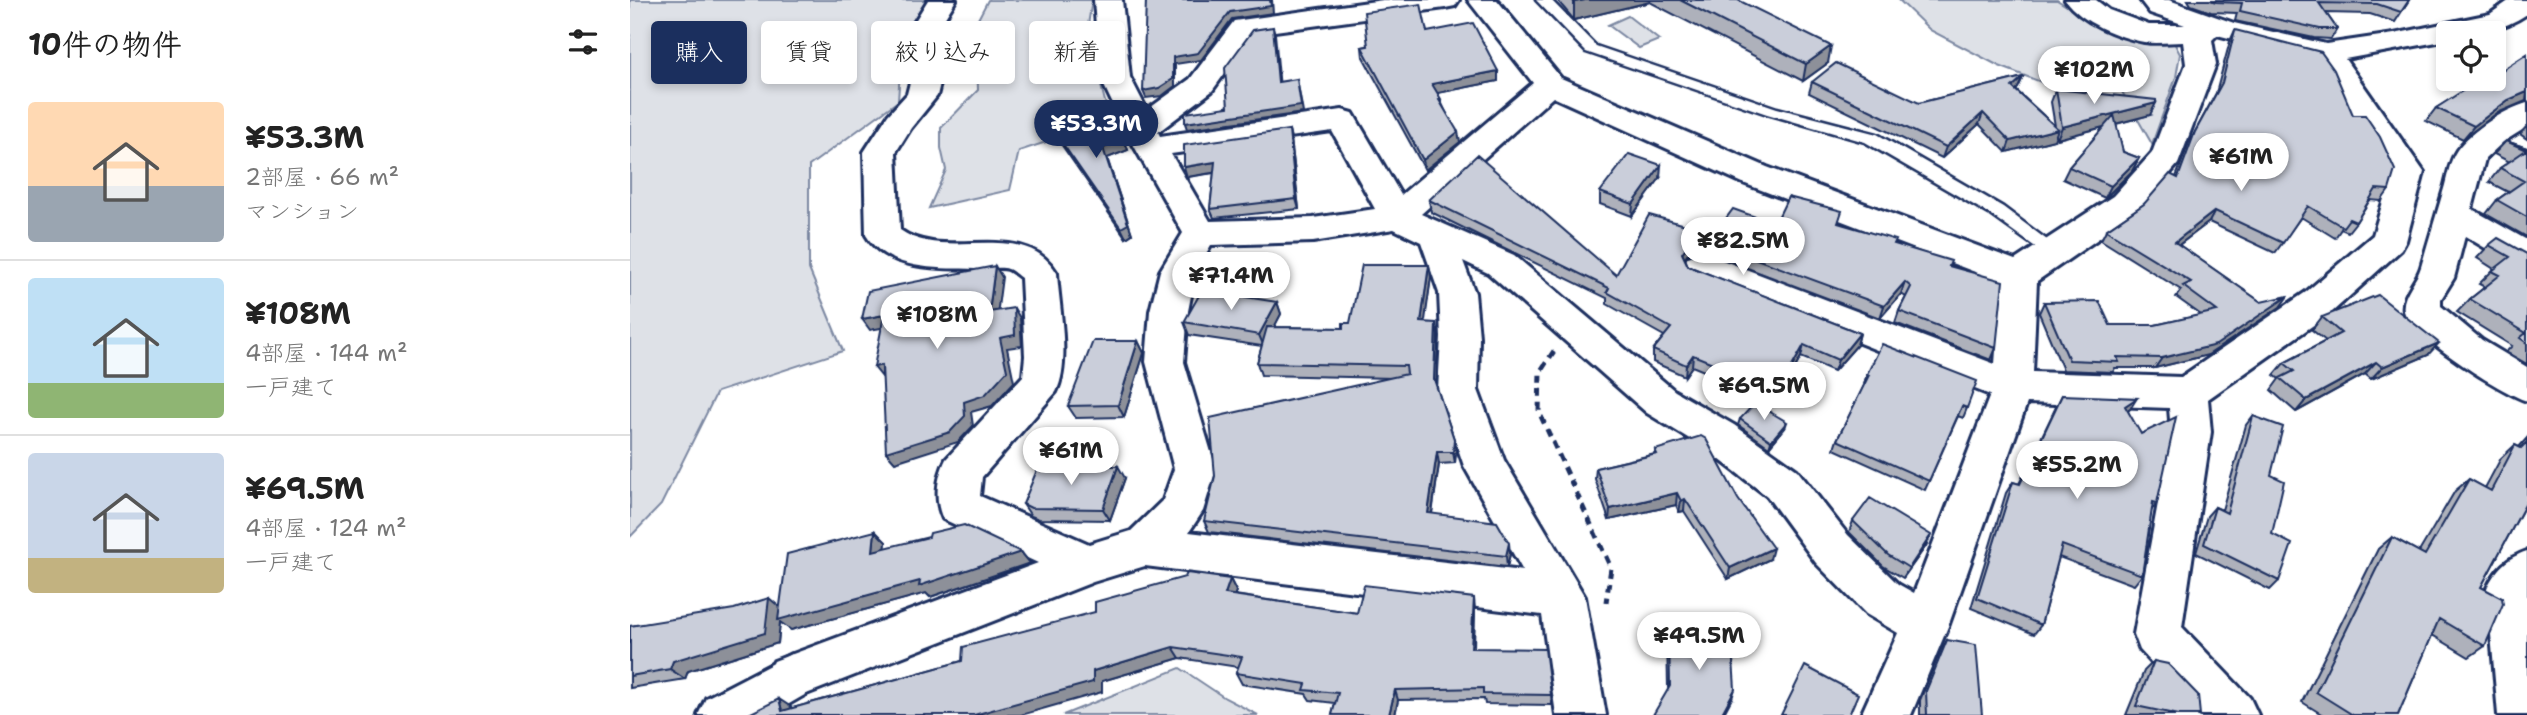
<!DOCTYPE html>
<html lang="ja">
<meta charset="utf-8">
<style>
:root{--surface:#fff;--page:#f6f6f6;--text:#222;--muted:#767676;--line:#e0e0e0;--accent:#1b2f5e}
body{margin:0;font-family:"Shantell Sans","Klee One",sans-serif;background:var(--page);color:var(--text);height:100vh;display:flex;flex-direction:column;font-size:26px;white-space:nowrap}
*{box-sizing:border-box;margin:0}
p{font-size:23px;color:var(--muted)}
.icon{flex:none;width:38px;height:38px;fill:none;stroke:currentColor;stroke-width:2;stroke-linecap:round;stroke-linejoin:round}
.map{position:relative;flex:1;overflow:hidden}
.sheet{display:flex;flex-direction:column;background:var(--surface);width:630px}
.sheet>*{flex:none}
.guide{position:absolute;left:21px;top:21px;width:665px;height:63px;display:flex;gap:14px}
.fabs{position:absolute;left:1806px;top:21px;display:grid;gap:14px}
.fabs a{display:grid;place-items:center;width:70px;height:70px;border-radius:7px;background:var(--surface);box-shadow:0 4px 10px #0003;font-size:35px}
.price{position:absolute;translate:-50% -60px;padding:0 16px;border-radius:24px;background:#fff;color:#222;font-size:23px;line-height:46px;filter:drop-shadow(0 2px 4px #0008)}
.price::after{content:'';position:absolute;left:50%;top:42px;width:21px;height:16px;margin-left:-10px;background:inherit;clip-path:polygon(0 0,100% 0,50% 100%)}
.price.selected{background:var(--accent);color:#fff}
ul{padding:0;list-style:none}
li{display:flex;align-items:center;gap:21px;height:175px;padding:0 28px}
li+li{border-top:2px solid var(--line)}
li span{display:grid;place-items:center;flex:none;width:196px;height:140px;border-radius:7px;color:#555}
li>.icon{margin-inline-start:auto}
span .icon{width:84px;height:84px;fill:#fffc;stroke-width:1}
li b{font-size:30px}
h2{display:flex;justify-content:space-between;align-items:center;height:84px;padding:0 28px;font-size:30px}
.chip{padding:0 24px;border-radius:7px;background:var(--surface);box-shadow:0 4px 10px #0003;font-size:24px;line-height:63px}
.chip.selected{background:var(--accent);color:#fff}
main{display:flex;flex:1;min-height:0}
.map>svg:first-child{display:block}
.green{fill:#dee1e7;stroke:#7c88a2;stroke-width:2}
.lines{fill:none;stroke-linecap:round;stroke-linejoin:round}
.lane-casing{stroke:#1b2f5e;stroke-width:5}
.street-casing{stroke:#1b2f5e;stroke-width:6}
.secondary-casing{stroke:#1b2f5e;stroke-width:6}
.path{stroke:#1b2f5e;stroke-width:5;stroke-dasharray:8 6;stroke-linecap:butt}
.lane{fill:#fff;fill-rule:evenodd}
.street{fill:#fff;fill-rule:evenodd}
.secondary{fill:#fff;fill-rule:evenodd}
.wall{fill:#aeb1bb;stroke:#1b2f5e;stroke-width:2}
.shaded-wall{fill:#8d9099;stroke:#1b2f5e;stroke-width:2}
.building{fill:#caceda;stroke:#1b2f5e;stroke-width:2}
</style>
<main>
<section class="sheet">
<h2>10件の物件<svg class="icon" aria-label="filters" viewBox="0 0 24 24"><path d="M4 7h16M4 17h16"/><circle cx="9" cy="7" r="2"/><circle cx="15" cy="17" r="2"/></svg></h2>
<ul>
<li><span style="background:linear-gradient(#ffd9b3 60%,#9aa5b1 0)"><svg class="icon" aria-label="home" viewBox="0 0 24 24"><path d="M3 11l9-7 9 7M6 9v11h12V9"/></svg></span><div><b>¥53.3M</b><p>2部屋 · 66 m²</p><p>マンション</p></div></li>
<li><span style="background:linear-gradient(#bfe0f5 75%,#8fb573 0)"><svg class="icon" aria-label="home" viewBox="0 0 24 24"><path d="M3 11l9-7 9 7M6 9v11h12V9"/></svg></span><div><b>¥108M</b><p>4部屋 · 144 m²</p><p>一戸建て</p></div></li>
<li><span style="background:linear-gradient(#c9d6e8 75%,#c2b280 0)"><svg class="icon" aria-label="home" viewBox="0 0 24 24"><path d="M3 11l9-7 9 7M6 9v11h12V9"/></svg></span><div><b>¥69.5M</b><p>4部屋 · 124 m²</p><p>一戸建て</p></div></li>
</ul>
</section>
<div class="map">
<svg width="1897" height="715" viewBox="0 0 1897 715">
<rect width="100%" height="100%" fill="#fff"/>
<filter id="ink" filterUnits="userSpaceOnUse"><feTurbulence type="fractalNoise" baseFrequency=".0143" numOctaves="2"/><feDisplacementMap in="SourceGraphic" scale="14" xChannelSelector="R" yChannelSelector="G"/><feConvolveMatrix kernelMatrix="1 2 1 2 8 2 1 2 1" color-interpolation-filters="sRGB"/></filter>
<g filter="url(#ink)">
<!-- green -->
<path class="green" d="M0,0H303L277,36L270,70L268,101L179,166V269L213,351L87,392L31,505L0,537Z
M358,0H462L457,31L480,121L389,151L380,190L299,208L316,170L311,148V128L348,90L346,23Z
M1269,0H1427L1451,15L1540,35L1550,54L1546,77L1522,144L1487,83L1432,90L1369,66L1300,30Z
M998,16L1029,40L1009,48L978,25Z
M550,668L595,698L628,715H433Z"/>
<g class="lines">
<defs>
<path id="lane" d="M906,0H921L966,46L1147,108L1247,134L1373,207L1433,252L1424,258L1418,256L1361,215L1235,142L1137,114L956,52Z"/>
<path id="street" d="M298,0H326L300,42L314,67L307,96L281,128L266,152L270,230C315,263 394,217 427,273C429,306 441,363 426,392L352,477L350,496L459,544L501,531L533,500L544,469L516,362L520,311L530,271L553,233L495,130L470,77L464,0H492L500,77L517,110L560,79L604,21L753,0H829L825,6L815,8L623,34L582,91L528,132L530,136L712,110L723,113L771,195L903,83L838,0H867L931,78L1137,167L1385,260L1483,196L1522,153L1556,64L1553,42C1540,42 1526,44 1514,42C1487,37 1451,22 1435,0H1466L1479,10L1519,25H1555L1520,13L1510,0H1539L1604,23L1696,44L1764,34L1860,14L1880,0H1897V14C1872,31 1848,33 1818,33V40L1715,59L1794,172L1776,241L1771,250L1702,312L1578,399L1581,432L1552,627L1620,698L1628,715H1570L1510,650L1504,634L1541,432L1539,408L1397,403L1319,624L1281,715H1231L1268,633L1236,614L1186,563L1137,496L1076,449L1017,413L858,273L833,261L845,293L849,337L848,390L874,460L955,597L976,715H926L912,615L515,566L463,582L161,700L144,693L137,677L144,661L408,563L313,519C304,500 307,477 316,459L393,376L395,356L391,278C388,276 382,270 378,269C369,266 355,270 345,269C308,268 257,271 236,235L234,152L258,115L277,94L284,67L272,42ZM1587,35L1686,60L1762,172L1743,235L1676,292L1551,377L1403,372L1407,281L1507,212L1548,164L1586,64L1582,40ZM923,97L1113,183L1371,282L1365,364L1084,257L1071,253L1058,257L1053,266L1058,275L1360,395L1284,593L1268,584L1218,535L1167,470L1104,425L1045,391L884,255L791,214ZM702,131L745,209L683,218L580,221L541,154ZM764,229L791,242L809,293L811,337L808,390L834,466L893,571L559,532L573,511L586,469L554,362L558,311L566,271L581,245L683,242Z
M1897,103V127L1873,142L1855,159L1842,209L1897,240V268L1884,265L1835,236L1824,278L1811,299V306L1852,340L1897,367V401C1872,393 1780,335 1774,311C1771,295 1787,281 1791,267C1799,239 1807,213 1815,185C1818,174 1820,160 1827,150C1842,130 1873,110 1897,103Z
M1897,551V715H1868L1857,588C1866,569 1877,558 1897,551Z"/>
<path id="secondary" d="M161,654L178,661L185,677L178,693L140,715H68L76,698Z"/>
</defs>
<!-- lane casing -->
<use href="#lane" class="lane-casing"/>
<!-- street casing -->
<use href="#street" class="street-casing"/>
<!-- secondary casing -->
<use href="#secondary" class="secondary-casing"/>
<!-- path -->
<path class="path" d="M924,351L910,372L909,412L981,568L976,602"/>
<!-- lane -->
<use href="#lane" class="lane"/>
<!-- street -->
<use href="#street" class="street"/>
<!-- secondary -->
<use href="#secondary" class="secondary"/>
</g>
<!-- wall -->
<path class="wall" d="M927,0H1108L1198,63L1173,81L1020,2L944,20Z
M1558,0H1779L1765,22L1740,14L1696,13L1707,29L1701,39L1684,38L1605,21L1607,13L1581,12L1561,5Z
M1605,30L1723,115L1759,190L1751,201L1740,200L1726,222L1718,232L1711,229L1705,238L1671,217L1645,253L1579,222L1549,245L1631,302L1650,307L1578,355L1525,368H1485L1483,372L1433,370L1409,313L1414,302L1480,325H1525L1571,315L1546,297L1551,290L1471,240L1476,230L1514,204L1546,177L1559,143L1586,93L1600,41Z
M797,32L868,71V81L807,93L830,142L795,170L733,57L732,47Z
M1897,54V101H1896L1867,113L1833,139L1796,121L1806,108L1869,72Z
M1393,77L1388,88L1386,90L1425,126L1421,102L1426,89L1520,115L1486,124L1493,152L1509,158L1502,171L1475,198L1433,179L1439,167L1474,127L1427,139L1426,134L1424,140L1376,152L1349,124L1312,158L1179,93L1182,82L1289,103Z
M1897,126V139L1890,134Z
M659,130L661,139L669,209L584,218L580,209L584,173L557,177Z
M426,134L494,140L498,150L477,158L502,234L496,238L431,144Z
M1876,141L1897,148V237L1856,214L1867,200L1878,192L1859,182L1870,168L1880,162L1864,154Z
M1030,178L1002,216L970,204V192Z
M799,200L986,275L1085,233L1145,224L1209,223L1319,266L1366,348L1361,360L1265,323L1269,311L1276,297L1271,294L1250,318L1070,250L1057,254L1055,258L1058,266L1230,333L1227,345L1204,371L1171,357L1147,401L1062,366L1055,376L1023,362V350L1034,336L977,304V298L801,212Z
M1859,245L1897,254V364L1876,352L1882,346L1827,312L1840,299L1855,287L1849,284L1864,269L1847,258Z
M801,277L794,322L808,335L806,385L824,439L826,450L825,463L809,464L802,514L880,554L877,567L579,532L574,521L761,378L631,375L627,363L632,346L559,335L554,322L647,302L651,314L644,327L713,328L720,323Z
M1692,317L1798,355L1741,379L1735,374L1666,412L1641,390L1649,379L1644,375L1654,363L1696,341L1682,330Z
M508,341L514,353L494,417L446,418L438,406Z
M1237,374L1337,408L1333,418L1328,416L1295,490L1204,449L1207,440L1235,384L1234,383Z
M1432,395L1500,409L1498,411L1527,503L1521,511L1512,575L1504,585L1429,557L1411,625L1404,634L1341,608L1376,493L1383,482L1389,484L1426,407Z
M1623,416L1641,475L1642,534L1649,581L1640,590L1566,553L1577,516L1585,507L1592,510L1616,425Z
M1110,419L1155,428L1139,447L1108,425Z
M1897,438V507L1895,505L1851,587L1855,646L1839,657L1802,635L1768,715H1693L1672,702L1748,549L1762,537L1789,552L1825,491L1839,479L1855,488L1871,458L1885,445L1889,447Z
M1025,450L1140,559L1098,579L1054,511L1049,512L1046,505L979,520L965,479L966,468L1025,454Z
M495,478L480,520L409,519L401,516L393,504Z
M1223,521L1296,546L1273,578L1253,566L1219,532Z
M245,531L256,542L255,548L391,552L400,563L300,597L296,593L161,630L150,622L148,643L58,671L55,679L0,688V626L149,607Z
M600,579L606,591L605,595L727,613L845,609L844,648L921,695L922,705L855,704L854,699L768,700L765,715H702L705,703L680,700L676,694L612,684L606,673L608,667L550,658L472,681V692L163,708L332,661Z
M1039,626L1102,698L1038,688L1037,636Z
M1317,640L1352,715H1290V700L1311,650Z
M1524,661L1570,715H1496L1514,671Z"/>
<!-- shaded-wall -->
<path class="shaded-wall" d="M642,0L643,13L602,19L571,60L545,64V86L532,96L516,98L513,91L543,57L600,12Z
M955,0H1020V2L944,20V2Z
M643,27L645,34L650,88L648,82Z
M1201,46L1198,63L1173,81L1176,64Z
M868,71V81L803,94L802,84Z
M1393,77L1388,88L1378,98L1382,87Z
M667,79L673,113L557,129L555,123Z
M1897,92L1896,101L1867,113L1833,139L1844,126L1878,100Z
M1526,103L1520,115L1427,139L1432,127Z
M1353,113L1349,124L1312,158L1316,147Z
M1428,129L1424,140L1376,152L1380,141Z
M659,130L661,139L669,209L666,199Z
M828,132L830,142L795,170L793,160Z
M494,140L498,150L477,158L502,234L496,238L491,228L473,148Z
M1509,158L1502,171L1475,198L1481,186Z
M585,162L588,172L557,177L554,167Z
M1031,165L1030,178L1002,216L1003,204Z
M1585,211L1579,222L1538,253L1545,242Z
M1072,239L1070,250L1057,254L1051,265L1052,253L1059,243Z
M799,265L801,277L793,335L791,322Z
M365,266L372,277L366,323L359,312Z
M1275,282L1271,294L1250,318L1254,306Z
M1658,296L1650,307L1578,355L1525,368L1532,358Z
M647,302L651,314L634,347L629,335Z
M384,308L390,318L392,346L377,348L384,382L362,406L341,412L343,426L328,442L265,462L256,452L334,402Z
M254,315L262,326L240,330L232,319Z
M806,323L808,335L806,391L804,379Z
M1230,333L1227,345L1204,371L1208,360Z
M508,341L514,353L494,417L488,405Z
M1809,343L1798,355L1741,379L1752,367Z
M1174,345L1171,357L1147,401L1149,390Z
M1063,355L1062,366L1055,376L1056,365Z
M1746,362L1735,374L1666,412L1676,400Z
M252,365V377L244,367Z
M1507,398L1500,409L1487,417L1495,406Z
M1157,422L1155,428L1139,447L1141,441Z
M824,439L826,450L825,463L823,452Z
M807,452L809,464L800,525L798,513Z
M488,466L495,478L480,520L473,509Z
M1047,493L1046,505L979,520L980,509Z
M1055,499L1054,511L1049,512L1051,501Z
M245,531L256,542L254,562L243,551Z
M1301,535L1296,546L1273,578L1279,568Z
M879,543L880,554L877,567L876,556Z
M1143,548L1140,559L1098,579L1100,568Z
M391,552L400,563L300,597L296,593L161,630L150,622L148,643L58,671L55,679L40,669L43,661L139,598L152,609Z
M600,579L606,591L601,605L595,594Z
M844,598L845,609L843,659L841,648Z
M543,647L550,658L472,681V692L391,715H344L463,671Z
M1105,689L1102,698L1093,715H1091Z
M765,690L768,700L765,715H759Z
M149,699L164,709L152,711Z"/>
<!-- building -->
<path class="building" d="M516,0H640L641,6L600,12L568,53L543,57V79L529,88L513,91Z
M942,0H955L944,2Z
M1050,0H1108L1201,46L1176,64Z
M1580,0H1779L1771,12L1747,4L1689,3L1707,29H1690L1610,11L1612,3L1586,2Z
M791,4L797,32L843,23L868,71L802,84L811,99L809,100L828,132L793,160L732,47L738,46L734,12Z
M643,27L648,82L667,79L671,106L555,123V113L598,107L595,68L623,30Z
M1605,30L1691,52L1704,70L1723,115H1735L1750,137L1765,170L1759,190L1746,189L1726,222L1719,219L1713,227L1678,206L1653,243L1585,211L1545,242L1631,302L1658,296L1586,345L1532,358L1487,357L1489,362L1439,360L1414,302L1469,301L1480,325H1525L1587,311L1553,286L1561,282L1476,230L1514,204L1540,174L1548,178L1565,132L1592,83Z
M1897,54V92L1878,100L1844,126L1806,108L1851,79H1864V71L1865,70L1869,72Z
M1206,63L1289,103L1393,77L1382,87L1428,129L1380,141L1353,113L1316,147L1182,82Z
M1426,89L1526,100V103L1432,127Z
M475,115L494,140L473,148L498,224L491,228L426,134Z
M1484,115L1493,152L1509,158L1481,186L1439,167Z
M659,130L666,199L580,209L585,162L554,167V145Z
M1876,141L1897,148V217L1867,200L1894,181L1870,168L1896,150Z
M999,154L1031,165L1003,204L970,192Z
M847,155L986,275L1019,215L1085,233L1103,209L1145,224L1158,197L1212,211L1208,223L1266,240L1264,244L1321,261L1319,266L1373,281L1366,348L1269,311L1281,287L1275,282L1254,306L1072,239L1059,243L1052,253L1058,266L1230,333L1208,360L1174,345L1149,390L1063,355L1056,365L1023,350L1041,328L977,292L979,288L799,200Z
M1868,238L1897,254V343L1890,338L1896,333L1840,299L1870,275L1862,271L1880,257L1859,245Z
M732,265H799L791,322L806,323L804,379L824,439L823,452H807L798,513L867,522L879,543L876,556L574,521L585,476L580,418L777,374L776,366L627,363L637,327L713,328V323H720Z
M365,266L359,312L384,308L385,335L370,338L377,371L355,395L334,402L335,416L320,432L256,452L252,365L244,367L254,315L232,319L238,291Z
M572,290L647,302L629,335L554,322Z
M1748,295L1809,343L1752,367L1746,362L1676,400L1650,378L1664,371L1654,363L1711,333L1692,317Z
M463,341H508L488,405L438,406Z
M1252,344L1347,381L1337,408L1332,406L1299,481L1207,440L1239,375L1237,374Z
M1432,395L1507,398L1495,406L1511,434L1546,417L1527,503L1523,502L1512,575L1432,545L1411,625L1347,598L1383,482L1390,484Z
M1125,403L1157,422L1141,441L1110,419Z
M1623,416L1653,427L1641,475L1654,481L1642,534L1662,544L1649,581L1574,544L1585,507L1597,513Z
M1071,436L1076,439L1108,499L1143,548L1100,568L1055,499L1051,501L1047,493L980,509L966,468L1027,454L1025,450Z
M1897,442V501L1851,587L1872,598L1873,604L1855,646L1809,619L1768,715H1723L1686,692L1762,537L1795,555L1839,479L1861,491L1885,445L1891,448Z
M409,465L488,466L473,509L401,508L393,504Z
M1240,498L1301,535L1279,568L1258,555L1223,521Z
M334,525L391,552L289,586L290,581L148,620L157,554L245,531L243,551L299,537L300,533Z
M557,573L600,579L595,594L727,613L734,585L844,598L841,648L915,649L921,695L853,694V688L765,690L759,715H702L708,693L674,690L676,684L606,673L612,657L543,647L463,671V682L344,715H117L149,699L152,711L332,661L333,647L465,612V602L555,577Z
M139,598L135,633L43,661L40,669L0,676V626L104,609Z
M1039,626L1101,628L1105,689L1091,715H1023L1040,686Z
M1317,640L1346,645L1352,715H1297L1296,691Z
M1524,661L1538,664L1568,695L1570,715H1549L1506,706Z
M1175,666L1228,694L1219,715H1151Z"/>
</g>
</svg>
<div class="fabs">
<a><svg class="icon" aria-label="locate" viewBox="0 0 24 24"><circle cx="12" cy="12" r="6"/><path d="M12 2v4M12 18v4M2 12h4M18 12h4"/></svg></a>
</div>
<b class="price" style="left:1464px;top:106px">¥102M</b>
<b class="price selected" style="left:466px;top:160px">¥53.3M</b>
<b class="price" style="left:1611px;top:193px">¥61M</b>
<b class="price" style="left:1113px;top:277px">¥82.5M</b>
<b class="price" style="left:601px;top:312px">¥71.4M</b>
<b class="price" style="left:307px;top:351px">¥108M</b>
<b class="price" style="left:1134px;top:422px">¥69.5M</b>
<b class="price" style="left:441px;top:487px">¥61M</b>
<b class="price" style="left:1447px;top:501px">¥55.2M</b>
<b class="price" style="left:1069px;top:672px">¥49.5M</b>
<div class="guide">
<a class="chip selected">購入</a>
<a class="chip">賃貸</a>
<a class="chip">絞り込み</a>
<a class="chip">新着</a>
</div>
</div>
</main>
